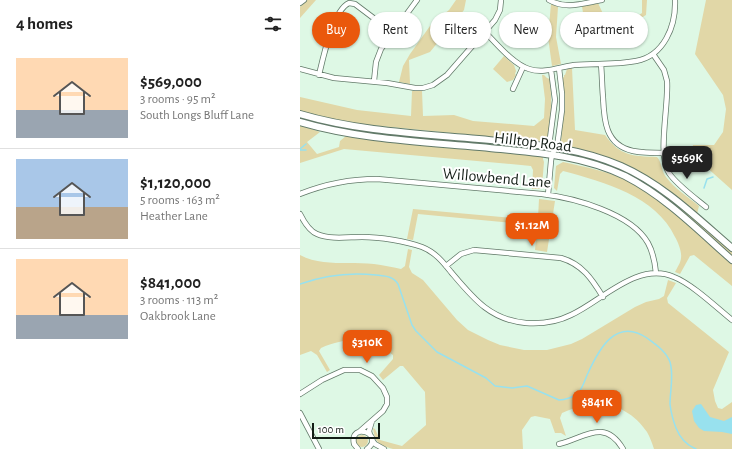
<!DOCTYPE html>
<meta charset="utf-8">
<style>
:root{--surface:#fff;--page:#f6f6f6;--text:#222;--muted:#767676;--line:#e0e0e0;--accent:#ea580c}
body{margin:0;font-family:"Alegreya Sans",sans-serif;background:var(--page);color:var(--text);height:100vh;display:flex;flex-direction:column;font-size:15px;white-space:nowrap}
*{box-sizing:border-box;margin:0}
p{font-size:13px;color:var(--muted)}
.icon{flex:none;width:22px;height:22px;fill:none;stroke:currentColor;stroke-width:2;stroke-linecap:round;stroke-linejoin:round}
.map{position:relative;flex:1;overflow:hidden}
.drawer{display:flex;flex-direction:column;background:var(--surface);width:300px}
.drawer>*{flex:none}
.banner{position:absolute;left:12px;top:12px;width:360px;height:36px;display:flex;gap:8px}
.scale{position:absolute;left:12px;bottom:10px;width:68px;box-sizing:border-box;padding-left:4px;border:2px solid #131d16;border-top:0;font-size:11px;line-height:14px;white-space:nowrap;color:#131d16;-webkit-text-stroke:3px #fff;paint-order:stroke}
.price{position:absolute;translate:-50% -34px;padding:0 9px;border-radius:8px;background:var(--accent);color:#fff;font-size:13px;line-height:26px;filter:drop-shadow(0 1px 2px #0008)}
.price::after{content:'';position:absolute;left:50%;top:24px;width:12px;height:9px;margin-left:-6px;background:inherit;clip-path:polygon(0 0,100% 0,50% 100%)}
.price.selected{background:#222;color:#fff}
ul{padding:0;list-style:none}
li{display:flex;align-items:center;gap:12px;height:100px;padding:0 16px}
li+li{border-top:1px solid var(--line)}
li span{display:grid;place-items:center;flex:none;width:112px;height:80px;border-radius:0px;color:#555}
li>.icon{margin-inline-start:auto}
span .icon{width:48px;height:48px;fill:#fffc;stroke-width:1}
li b{font-size:17px}
h2{display:flex;justify-content:space-between;align-items:center;height:48px;padding:0 16px;font-size:17px}
.tag{padding:0 14px;border-radius:18px;background:var(--surface);box-shadow:0 1px 3px #0004;font-size:14px;line-height:36px}
.tag.selected{background:var(--accent);color:#fff}
main{display:flex;flex:1;min-height:0}
.map>svg:first-child{display:block}
.green{fill:#e1d7a7}
.water{fill:#98e1ee}
.lines{fill:none;stroke-linecap:round;stroke-linejoin:round}
.stream{stroke:#98e1ee;stroke-width:1.5}
.minor-casing{stroke:#627a69;stroke-width:6}
.major-casing{stroke:#627a69;stroke-width:8}
.minor{stroke:#fff;stroke-width:4.5}
.major{stroke:#fff;stroke-width:6}
.labels{text-anchor:middle;stroke-width:4;stroke-linejoin:round;paint-order:stroke}
.street-label{font-size:16px;fill:#131d16;stroke:#fff}
</style>
<main>
<section class="drawer">
<h2>4 homes<svg class="icon" aria-label="filters" viewBox="0 0 24 24"><path d="M4 7h16M4 17h16"/><circle cx="9" cy="7" r="2"/><circle cx="15" cy="17" r="2"/></svg></h2>
<ul>
<li><span style="background:linear-gradient(#ffd9b3 65%,#9aa5b1 0)"><svg class="icon" aria-label="home" viewBox="0 0 24 24"><path d="M3 11l9-7 9 7M6 9v11h12V9"/></svg></span><div><b>$569,000</b><p>3 rooms · 95 m²</p><p>South Longs Bluff Lane</p></div></li>
<li><span style="background:linear-gradient(#a9c7e8 60%,#b9a48a 0)"><svg class="icon" aria-label="home" viewBox="0 0 24 24"><path d="M3 11l9-7 9 7M6 9v11h12V9"/></svg></span><div><b>$1,120,000</b><p>5 rooms · 163 m²</p><p>Heather Lane</p></div></li>
<li><span style="background:linear-gradient(#ffd9b3 70%,#9aa5b1 0)"><svg class="icon" aria-label="home" viewBox="0 0 24 24"><path d="M3 11l9-7 9 7M6 9v11h12V9"/></svg></span><div><b>$841,000</b><p>3 rooms · 113 m²</p><p>Oakbrook Lane</p></div></li>
</ul>
</section>
<div class="map">
<svg width="432" height="449" viewBox="0 0 432 449">
<rect width="100%" height="100%" fill="#def8e5"/>
<!-- green -->
<path class="green" d="M7,0H16L0,18V7Z
M156,0H166L164,10L130,52L109,60L110,84L99,82L103,66L110,54L130,26L149,10Z
M342,0H347L346,15L317,33L316,31L342,13Z
M406,0H432V190L404,165L395,162L369,167L368,163L391,157L393,145H414L423,132L426,109L423,95L395,54Z
M298,3L311,31L286,33L282,6Z
M251,4L258,7L256,37L261,64L252,66L248,37Z
M204,56L214,65L216,71L215,74L216,75L213,80L207,82L193,69Z
M272,68L275,130L305,135C320,156 332,156 357,157C362,162 361,171 366,177C374,188 388,197 399,206L397,214C356,178 317,156 263,145L261,142L264,101L262,78L264,77V75H265L267,69Z
M242,75H244L247,78L250,79C251,91 254,134 244,142L70,125L45,122L0,111V97L57,110L111,116L112,91H122L123,116L154,115L173,121L234,126L244,118L245,99Z
M0,125L20,132L7,142L17,154L39,147L40,141L46,136L241,156L243,157V159L244,162L242,186L239,189H232L233,170L231,166L221,165L44,149L0,163Z
M265,153C290,158 318,166 341,179C375,197 403,227 432,252V256L366,199L348,186L293,161Z
M263,162C285,167 308,171 328,181C367,201 399,235 432,263V286L394,255L390,256L380,274L375,272C377,268 381,262 381,258C382,252 378,242 375,237C356,196 304,182 263,171L260,174L257,191L254,188L256,166Z
M239,199L255,201L247,252L235,250L237,228L234,225L118,214L113,240L107,239L113,209L234,220L238,218Z
M108,249L112,250L109,267L112,273L123,280L157,320L168,330L188,340L200,345L224,350H247L271,344L282,339L335,307L346,302L359,299L364,296L368,280L376,283L367,298L368,303L429,352L413,390L415,401L418,408L422,409L432,402V449H354C352,443 350,437 347,432C334,412 309,399 285,404C278,406 270,410 262,413L260,418L266,436L261,433H255L250,419L235,416L231,417L222,430L223,449H93C79,445 75,443 73,428L75,429L80,440L102,446L126,425L125,392L103,366H100L83,380L79,375L93,359V355C67,338 50,336 21,348L19,351L30,370L27,372L17,355L11,351L0,355V255C23,267 48,261 74,264C83,265 92,267 101,269L105,266Z
M56 441a6 6 0 1 1 12 0a6 6 0 1 1-12 0Z"/>
<!-- water -->
<path class="water" d="M401,404L410,417L424,421L432,417V434L422,432L404,431L399,428L394,421L392,411L396,405Z"/>
<g class="lines">
<!-- stream -->
<path class="stream" d="M0,149L6,144
M0,150H6
M404,188L407,179L413,177
M0,284C25,275 50,272 76,275C85,276 93,276 98,284L112,325L116,331L137,352L186,378L195,386L212,388L227,386L259,400C265,400 274,397 278,393C283,388 285,379 288,373C299,349 316,317 347,338C355,344 366,351 370,362C374,375 370,391 370,404C371,413 373,420 376,428C380,438 386,445 396,449"/>
<defs>
<path id="minor" d="M249,0C266,10 284,3 302,0
M0,3L4,0
M49,3L55,4L92,32
M185,32C197,44 213,64 229,69C244,74 259,67 274,65C294,63 316,65 336,61C364,56 376,26 375,0
M353,54L364,70L367,81C369,104 357,156 369,173C376,184 395,198 406,207
M301,64C302,75 302,86 303,97C304,120 305,145 333,151C343,153 354,153 364,153
M0,69L34,78L87,83L115,88H123L133,85L147,75L195,20L200,10L201,0
M19,75C23,58 33,10 49,3
M74,81L76,62L81,49L117,0
M213,89L223,67
M250,149L249,146L255,100L251,70
M0,194C25,184 50,179 77,179L242,194C274,198 331,213 348,243C353,252 355,263 356,273
M248,195L251,161L252,154L257,147L262,110V94L259,68
M0,214C4,222 9,231 17,234C31,240 48,237 62,237C80,237 105,241 122,247C135,252 143,262 151,272C173,298 190,320 226,323C241,324 257,322 271,315C302,301 337,261 374,277C392,284 416,307 432,320
M146,266L161,254L174,250L261,258C282,264 292,279 303,297
M0,394L22,380L44,370H60L72,376L83,388L87,397V404L83,411L59,432
M0,413L19,449
M70,435L69,431L72,421
M72,440L75,444L84,449
M259,444C283,439 304,417 323,449
M58,449L54,444C49,421 86,434 67,449"/>
<path id="major" d="M0,114C64,133 134,134 200,141C242,145 282,149 321,166C364,185 397,218 432,248
M0,122C64,141 135,142 201,149C244,153 285,157 325,176C366,197 398,230 432,260"/>
</defs>
<!-- minor casing -->
<use href="#minor" class="minor-casing"/>
<!-- major casing -->
<use href="#major" class="major-casing"/>
<!-- minor -->
<use href="#minor" class="minor"/>
<!-- major -->
<use href="#major" class="major"/>
</g>
<g class="labels">
<!-- street labels -->
<g class="street-label">
<text transform="translate(233 141) rotate(7)" y="6">Hilltop Road</text>
<text transform="translate(197 177) rotate(5)" y="6">Willowbend Lane</text>
</g>
</g>
</svg>
<div class="scale">100 m</div>
<b class="price selected" style="left:387px;top:180px">$569K</b>
<b class="price" style="left:232px;top:247px">$1.12M</b>
<b class="price" style="left:67px;top:364px">$310K</b>
<b class="price" style="left:297px;top:424px">$841K</b>
<div class="banner">
<a class="tag selected">Buy</a>
<a class="tag">Rent</a>
<a class="tag">Filters</a>
<a class="tag">New</a>
<a class="tag">Apartment</a>
</div>
</div>
</main>
